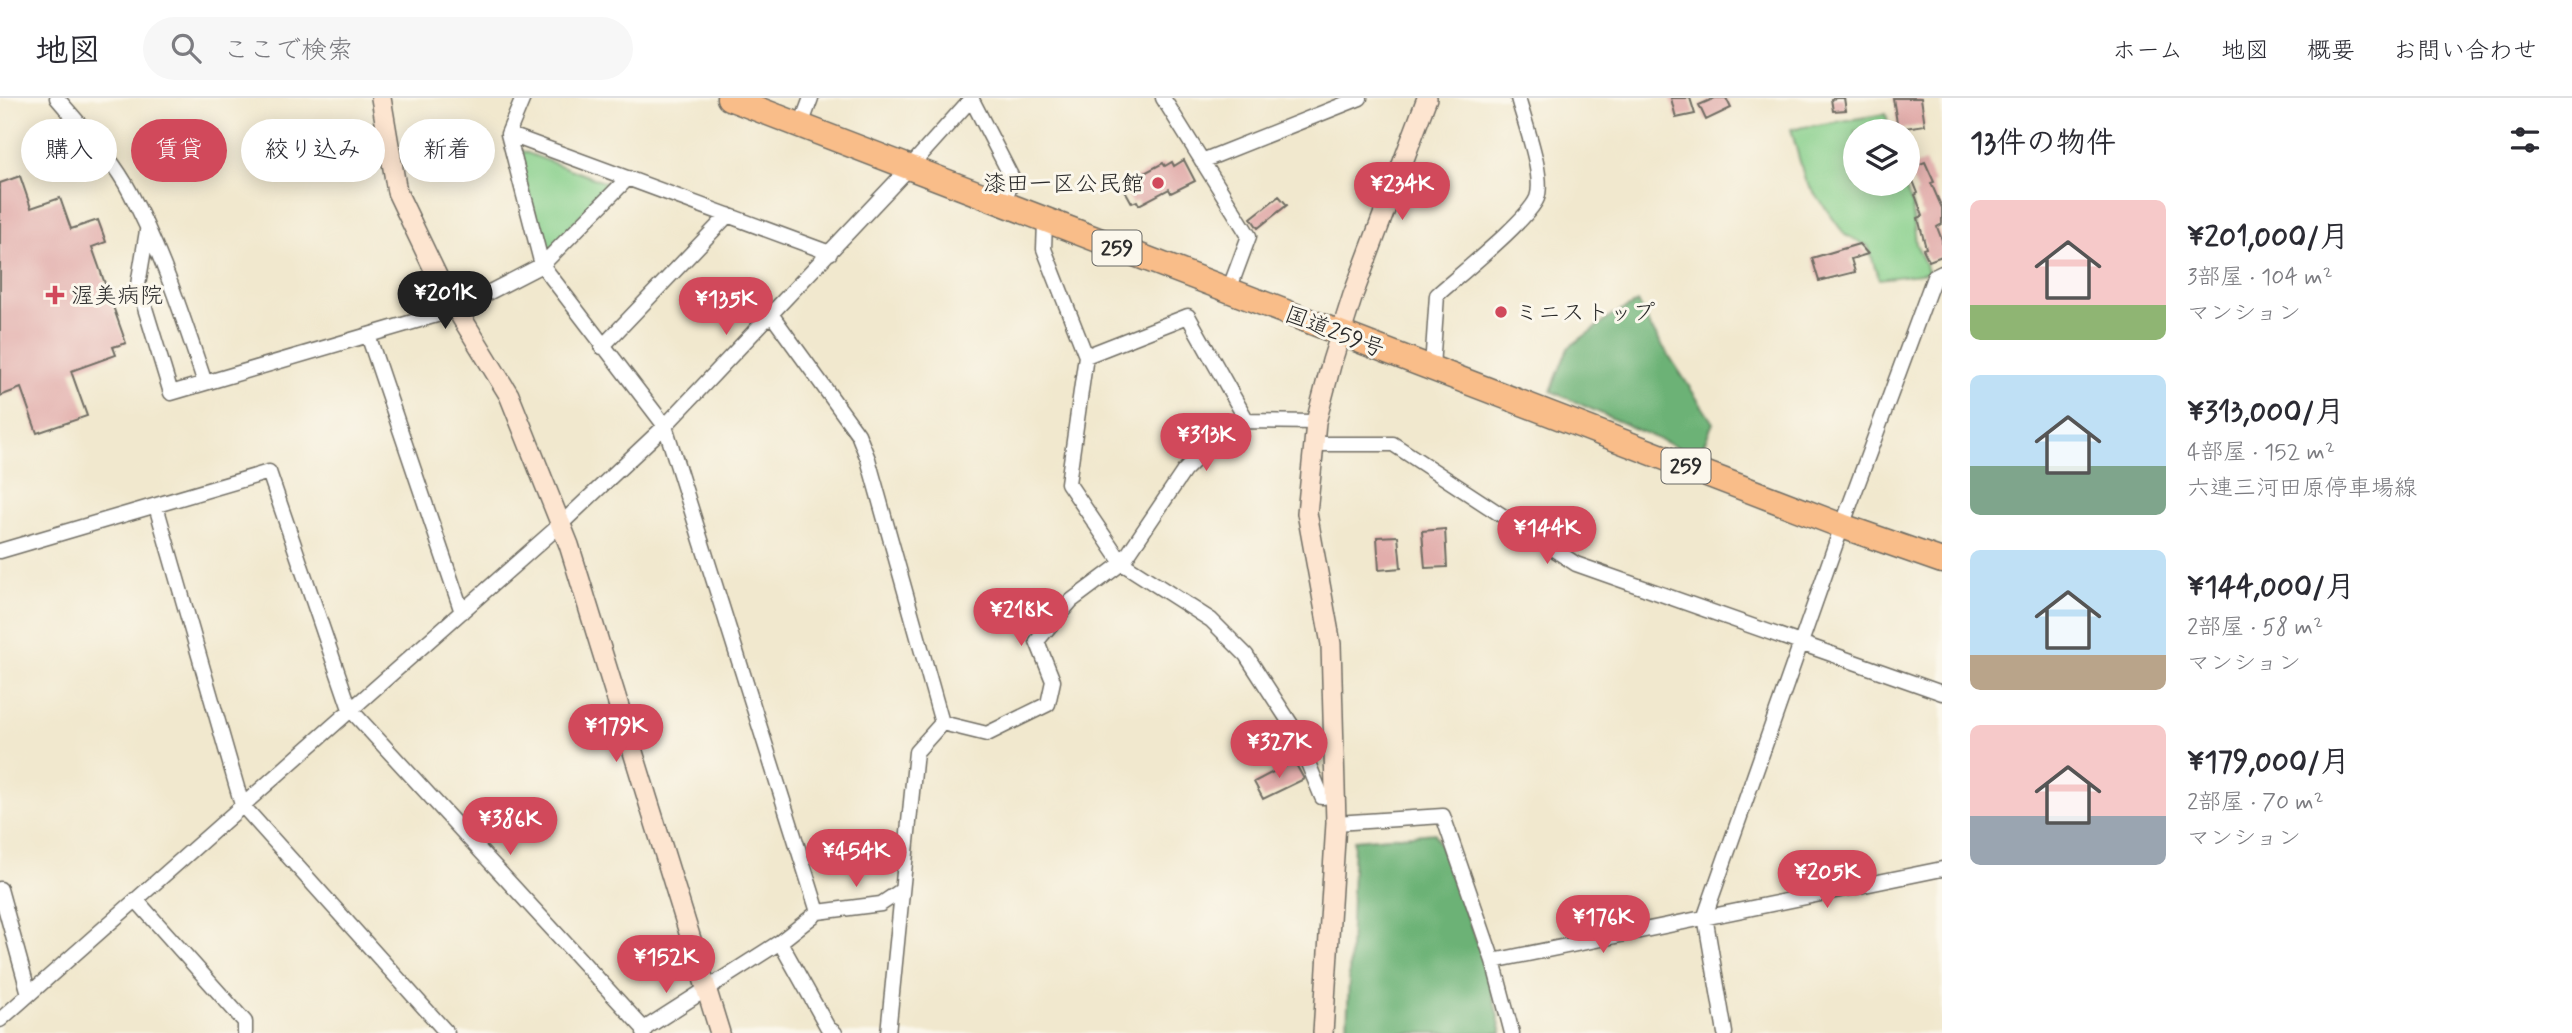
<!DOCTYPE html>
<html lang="ja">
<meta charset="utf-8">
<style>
:root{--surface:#fff;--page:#f7f7f7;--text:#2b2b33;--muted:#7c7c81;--line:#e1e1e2;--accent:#d1495b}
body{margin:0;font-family:Mynerve,"Klee One",sans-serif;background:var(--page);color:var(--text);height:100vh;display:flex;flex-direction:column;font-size:26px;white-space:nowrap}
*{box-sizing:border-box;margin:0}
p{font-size:23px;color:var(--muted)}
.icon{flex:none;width:38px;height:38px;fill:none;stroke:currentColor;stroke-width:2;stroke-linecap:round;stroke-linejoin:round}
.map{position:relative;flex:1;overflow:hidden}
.side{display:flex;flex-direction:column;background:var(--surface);width:630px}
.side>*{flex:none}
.top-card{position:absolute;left:21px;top:21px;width:665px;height:63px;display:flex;gap:14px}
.fabs{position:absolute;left:1843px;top:21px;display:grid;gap:14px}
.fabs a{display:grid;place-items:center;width:77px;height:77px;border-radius:50%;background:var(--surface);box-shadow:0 4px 18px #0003;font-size:35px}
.price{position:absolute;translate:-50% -60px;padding:0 16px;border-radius:24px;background:var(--accent);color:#fff;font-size:23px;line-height:46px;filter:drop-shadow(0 2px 4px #0008)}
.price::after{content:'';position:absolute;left:50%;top:42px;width:21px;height:16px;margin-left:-10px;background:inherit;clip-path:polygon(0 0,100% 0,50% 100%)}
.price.on{background:#222;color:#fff}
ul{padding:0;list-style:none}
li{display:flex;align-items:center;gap:21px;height:175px;padding:0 28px}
li span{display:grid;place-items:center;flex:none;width:196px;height:140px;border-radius:10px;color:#555}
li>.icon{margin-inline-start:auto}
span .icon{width:84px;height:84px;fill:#fffc;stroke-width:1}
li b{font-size:30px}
h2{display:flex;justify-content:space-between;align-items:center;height:84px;padding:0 28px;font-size:30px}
.chip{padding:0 24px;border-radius:32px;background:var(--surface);box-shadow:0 4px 18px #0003;font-size:24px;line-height:63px}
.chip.on{background:var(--accent);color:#fff}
header{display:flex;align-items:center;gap:42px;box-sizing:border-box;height:98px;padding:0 35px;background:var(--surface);border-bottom:2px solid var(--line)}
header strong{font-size:33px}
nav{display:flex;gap:38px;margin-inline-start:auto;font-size:24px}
.search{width:490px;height:63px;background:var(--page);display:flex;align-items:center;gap:18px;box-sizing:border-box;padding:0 24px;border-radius:38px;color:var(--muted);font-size:26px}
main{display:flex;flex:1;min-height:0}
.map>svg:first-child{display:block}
.green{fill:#86cf8a;stroke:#587d5a;stroke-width:2}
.forest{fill:#6cb276;stroke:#4c6e50;stroke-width:2}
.building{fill:#e2adab}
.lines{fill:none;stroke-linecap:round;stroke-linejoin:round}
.street-casing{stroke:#706d64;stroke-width:17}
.secondary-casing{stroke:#706d64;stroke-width:22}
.highway-casing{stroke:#706d64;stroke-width:27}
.street{stroke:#fff;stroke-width:14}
.secondary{stroke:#fde5d0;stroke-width:19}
.highway{stroke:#f9bd89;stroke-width:24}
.poi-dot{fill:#d1495b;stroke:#fbf7ec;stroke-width:2.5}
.labels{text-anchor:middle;stroke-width:6;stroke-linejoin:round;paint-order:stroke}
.shield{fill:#fbf7ec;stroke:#696865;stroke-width:2}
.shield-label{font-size:21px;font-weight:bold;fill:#2b2b2b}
.poi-label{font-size:23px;fill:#2b2b2b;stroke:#fbf7ec;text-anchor:start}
.street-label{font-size:23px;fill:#2b2b2b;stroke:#fbf7ec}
</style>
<header>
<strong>地図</strong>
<div class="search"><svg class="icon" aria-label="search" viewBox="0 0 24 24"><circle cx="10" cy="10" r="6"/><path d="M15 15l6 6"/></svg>ここで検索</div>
<nav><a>ホーム</a><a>地図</a><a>概要</a><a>お問い合わせ</a></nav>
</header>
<main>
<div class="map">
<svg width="1942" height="935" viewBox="0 0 1942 935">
<rect width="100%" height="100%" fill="#fbf7ec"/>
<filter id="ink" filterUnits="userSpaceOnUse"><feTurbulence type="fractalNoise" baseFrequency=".0143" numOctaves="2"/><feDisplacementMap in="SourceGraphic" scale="14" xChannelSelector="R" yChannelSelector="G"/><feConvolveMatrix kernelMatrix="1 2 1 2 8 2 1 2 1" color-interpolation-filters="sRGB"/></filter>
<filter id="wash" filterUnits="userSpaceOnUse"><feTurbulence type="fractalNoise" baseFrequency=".00686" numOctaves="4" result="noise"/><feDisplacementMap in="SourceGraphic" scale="28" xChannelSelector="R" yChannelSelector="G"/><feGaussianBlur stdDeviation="1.57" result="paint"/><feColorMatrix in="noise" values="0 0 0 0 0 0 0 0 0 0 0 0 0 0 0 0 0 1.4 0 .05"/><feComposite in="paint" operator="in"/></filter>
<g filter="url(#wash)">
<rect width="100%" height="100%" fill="#f1e8ce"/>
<!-- green -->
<path class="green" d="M1886,16L1890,33H1855V86H1904L1912,107L1916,146L1929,175L1879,181L1868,148L1845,137L1805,82L1791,31Z
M517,51L609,86L546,157Z"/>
<!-- forest -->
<path class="forest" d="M1638,204L1651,230L1713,325L1698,359L1551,293L1568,250L1613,217Z
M1435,735L1485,865L1502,935H1347L1354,742Z"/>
<g id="blocks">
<!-- building -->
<path class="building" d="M1671,0H1690L1695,16L1676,20Z
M1715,0H1726L1731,10L1706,22L1699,7Z
M1837,0H1844L1846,12L1833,13L1831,1Z
M1893,0H1921L1925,27L1898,31Z
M1184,62L1195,83L1171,95L1169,91L1139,107L1137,103L1132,105L1122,87L1163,65L1165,68L1172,64L1174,68Z
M1925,64L1934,84L1931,85L1942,110V126L1937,129L1942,142V158L1929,163L1923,151L1926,150L1918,120L1923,118L1915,97L1918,95L1909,73L1912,72V69Z
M20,78L31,110L60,100L71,131L98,122L106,144L92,149L126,245L113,249L116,257L71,273L87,318L37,335L21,290L0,298V85Z
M1279,98L1287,107L1258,130L1251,120Z
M1859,146L1868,156L1851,161L1855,174L1819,183L1812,160Z
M1445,431L1447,469L1425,470L1422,433Z
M1398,438L1401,470L1379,472L1377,439Z
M1294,663L1304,681L1263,701L1254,684Z"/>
</g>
</g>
<g filter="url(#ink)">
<use href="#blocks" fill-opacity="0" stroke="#706d64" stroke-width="2"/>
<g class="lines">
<defs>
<path id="street" d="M57,0C82,30 112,59 130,94C162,155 183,219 205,285L171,295L138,187L147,133
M523,0L508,36L542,167L665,328L818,814
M971,0L1012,80L1004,107
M1163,0L1249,138L1229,192
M801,27L811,0
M508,36L830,155
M1202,63L1360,0
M1045,123L1044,151L1086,258L1068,385L1122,465L1211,522L1246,557L1294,631L1322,699L1335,697
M771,216L858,336L868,361L942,625
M368,237L462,514
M602,249L728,117
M1086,258L1188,218L1247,323
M1432,269L1437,197C1458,178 1528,122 1537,100C1545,78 1524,23 1518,0
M205,285L457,211L542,167L628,80
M1314,346H1393L1576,466L1942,595
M156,408L242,707L447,935
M0,453L269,374L350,611L644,931V935
M942,625L987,636L1048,606L1053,583L1037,543L1071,503L1122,465L1184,373L1214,343L1247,323L1316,324
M1336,725L1443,718L1493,863L1512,935
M0,791L29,896
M137,803L245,924V935
M780,844L828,930L835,935
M1493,863L1942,771
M0,922L561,426L665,328L909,70L972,0
M644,931L780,844L818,814L881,806L902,792
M888,935L916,654L942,625
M1725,935L1705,818L1842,428L1934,179L1942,175"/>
<path id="secondary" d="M381,0L397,94L441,186L509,297L569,447L720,935
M1323,935L1336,725L1331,546L1307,415L1314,346L1316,324L1332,263L1353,197L1427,0"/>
<path id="highway" d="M729,0L1842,428L1942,463"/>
</defs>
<!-- street casing -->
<use href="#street" class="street-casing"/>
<!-- secondary casing -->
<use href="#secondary" class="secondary-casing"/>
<!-- highway casing -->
<use href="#highway" class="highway-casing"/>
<!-- street -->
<use href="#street" class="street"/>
<!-- secondary -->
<use href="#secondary" class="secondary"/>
<!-- highway -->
<use href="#highway" class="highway"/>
</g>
</g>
<!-- markers -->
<g class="poi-dot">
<circle cx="1158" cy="85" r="7"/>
<path d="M51.5 186.5h7v7h7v7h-7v7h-7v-7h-7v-7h7z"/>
<circle cx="1501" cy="214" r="7"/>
</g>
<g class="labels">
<!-- shield labels -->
<g class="shield">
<rect x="1092.5" y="132.5" width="49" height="35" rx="5"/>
<rect x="1661.5" y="350.5" width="49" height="35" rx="5"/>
</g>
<g class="shield-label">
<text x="1117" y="157">259</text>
<text x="1686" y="375">259</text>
</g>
<!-- poi labels -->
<g class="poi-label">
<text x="1144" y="93" text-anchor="end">漆田一区公民館</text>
<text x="71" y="205">渥美病院</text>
<text x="1515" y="222">ミニストップ</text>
</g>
<!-- street labels -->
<g class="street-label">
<text transform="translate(1335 233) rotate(21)" y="8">国道259号</text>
</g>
</g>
</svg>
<div class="fabs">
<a><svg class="icon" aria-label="layers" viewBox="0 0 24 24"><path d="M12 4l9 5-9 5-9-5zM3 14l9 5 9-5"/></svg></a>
</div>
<b class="price" style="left:1402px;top:124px">¥234K</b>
<b class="price on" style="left:445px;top:233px">¥201K</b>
<b class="price" style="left:726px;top:239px">¥135K</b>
<b class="price" style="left:1206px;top:375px">¥313K</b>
<b class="price" style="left:1547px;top:468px">¥144K</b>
<b class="price" style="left:1021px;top:550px">¥218K</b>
<b class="price" style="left:616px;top:666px">¥179K</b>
<b class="price" style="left:1279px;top:682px">¥327K</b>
<b class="price" style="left:510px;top:759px">¥386K</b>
<b class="price" style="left:856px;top:791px">¥454K</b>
<b class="price" style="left:1827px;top:812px">¥205K</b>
<b class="price" style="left:1603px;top:857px">¥176K</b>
<b class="price" style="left:666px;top:897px">¥152K</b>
<div class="top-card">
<a class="chip">購入</a>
<a class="chip on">賃貸</a>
<a class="chip">絞り込み</a>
<a class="chip">新着</a>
</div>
</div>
<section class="side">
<h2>13件の物件<svg class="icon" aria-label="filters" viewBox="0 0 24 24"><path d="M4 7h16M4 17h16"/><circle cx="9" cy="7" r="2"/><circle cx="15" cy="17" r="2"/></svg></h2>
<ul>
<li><span style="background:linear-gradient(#f6c9c9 75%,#8fb573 0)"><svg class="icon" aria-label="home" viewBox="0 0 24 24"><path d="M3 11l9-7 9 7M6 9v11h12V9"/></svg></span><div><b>¥201,000/月</b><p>3部屋 · 104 m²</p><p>マンション</p></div></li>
<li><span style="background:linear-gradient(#bfe0f5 65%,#7fa58c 0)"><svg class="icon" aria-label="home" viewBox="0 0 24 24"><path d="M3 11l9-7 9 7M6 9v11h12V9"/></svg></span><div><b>¥313,000/月</b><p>4部屋 · 152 m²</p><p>六連三河田原停車場線</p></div></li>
<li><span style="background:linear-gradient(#bfe0f5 75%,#b9a48a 0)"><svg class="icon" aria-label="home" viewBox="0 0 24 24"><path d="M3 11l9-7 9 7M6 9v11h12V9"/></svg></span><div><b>¥144,000/月</b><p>2部屋 · 58 m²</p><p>マンション</p></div></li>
<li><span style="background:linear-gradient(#f6c9c9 65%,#9aa5b1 0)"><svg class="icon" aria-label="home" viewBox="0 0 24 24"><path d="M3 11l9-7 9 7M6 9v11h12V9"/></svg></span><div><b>¥179,000/月</b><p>2部屋 · 70 m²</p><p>マンション</p></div></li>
</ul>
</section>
</main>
